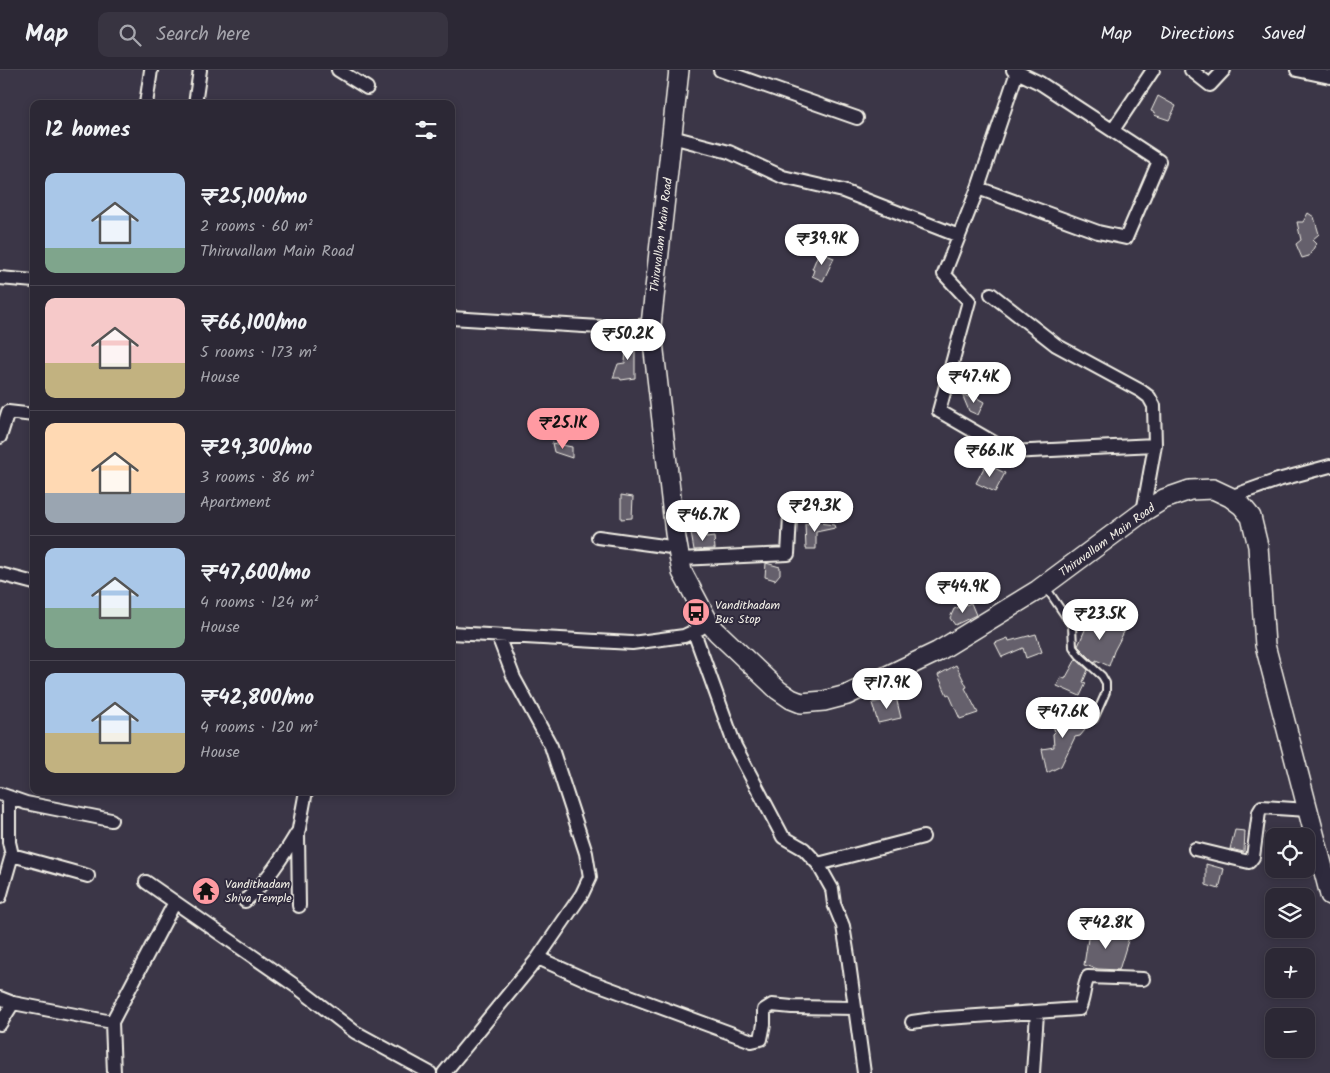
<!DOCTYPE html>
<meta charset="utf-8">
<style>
:root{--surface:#2c2835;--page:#383441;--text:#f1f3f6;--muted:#a6a6ad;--line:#484450;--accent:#ff9aa2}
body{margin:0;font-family:Kalam,sans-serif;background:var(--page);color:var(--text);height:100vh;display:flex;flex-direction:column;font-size:19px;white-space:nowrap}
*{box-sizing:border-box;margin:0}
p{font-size:16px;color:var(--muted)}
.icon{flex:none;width:28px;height:28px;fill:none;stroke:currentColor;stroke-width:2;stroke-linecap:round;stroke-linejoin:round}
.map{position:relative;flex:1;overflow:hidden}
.details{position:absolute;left:30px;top:30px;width:425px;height:695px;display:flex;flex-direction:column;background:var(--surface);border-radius:10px;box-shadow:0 2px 8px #0003,0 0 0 1px var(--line)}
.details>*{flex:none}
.buttons{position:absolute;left:1265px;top:758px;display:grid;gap:10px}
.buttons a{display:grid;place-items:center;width:50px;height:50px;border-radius:10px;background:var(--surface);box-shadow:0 2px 8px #0003,0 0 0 1px var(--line);font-size:25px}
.price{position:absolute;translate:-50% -42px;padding:0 11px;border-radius:18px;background:#fff;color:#222;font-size:16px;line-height:32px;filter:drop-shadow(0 1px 2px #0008)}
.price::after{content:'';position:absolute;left:50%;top:30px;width:15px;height:11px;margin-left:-8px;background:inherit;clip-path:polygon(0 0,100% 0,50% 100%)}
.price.current{background:var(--accent);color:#111}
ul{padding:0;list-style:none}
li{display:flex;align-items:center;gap:15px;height:125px;padding:0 15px}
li+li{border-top:1px solid var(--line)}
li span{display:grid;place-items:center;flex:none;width:140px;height:100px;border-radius:10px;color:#555}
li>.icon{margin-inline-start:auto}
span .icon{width:60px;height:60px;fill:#fffc;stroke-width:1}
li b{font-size:21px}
h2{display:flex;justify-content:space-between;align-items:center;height:60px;padding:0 15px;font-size:21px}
header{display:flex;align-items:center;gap:30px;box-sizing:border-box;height:70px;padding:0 25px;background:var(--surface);border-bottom:1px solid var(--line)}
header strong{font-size:24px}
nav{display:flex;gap:28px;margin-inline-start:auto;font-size:18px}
.search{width:350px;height:45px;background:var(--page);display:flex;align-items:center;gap:12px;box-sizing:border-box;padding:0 18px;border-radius:10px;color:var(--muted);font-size:19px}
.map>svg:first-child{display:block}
.building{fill:#65616c;stroke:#f4f1e8}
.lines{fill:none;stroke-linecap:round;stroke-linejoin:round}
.lane-casing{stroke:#f4f1e8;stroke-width:10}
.street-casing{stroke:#f4f1e8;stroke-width:16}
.secondary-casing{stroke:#f4f1e8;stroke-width:22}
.lane{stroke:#2f2a3d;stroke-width:6}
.street{stroke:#2f2a3d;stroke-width:12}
.secondary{stroke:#2f2a3d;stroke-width:19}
.labels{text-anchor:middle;stroke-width:4;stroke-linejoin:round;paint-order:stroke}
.street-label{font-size:12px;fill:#f4f1e8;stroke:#2f2a3d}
.poi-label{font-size:12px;fill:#f4f1e8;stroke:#2f2a3d;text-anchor:start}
</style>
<header>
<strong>Map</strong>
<div class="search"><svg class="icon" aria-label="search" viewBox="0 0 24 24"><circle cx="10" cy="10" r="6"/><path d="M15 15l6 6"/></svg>Search here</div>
<nav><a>Map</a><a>Directions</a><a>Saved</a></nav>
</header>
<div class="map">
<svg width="1330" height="1003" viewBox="0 0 1330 1003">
<rect width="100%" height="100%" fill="#3b3647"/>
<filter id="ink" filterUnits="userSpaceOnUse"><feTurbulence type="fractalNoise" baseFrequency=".02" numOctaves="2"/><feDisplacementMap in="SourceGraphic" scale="10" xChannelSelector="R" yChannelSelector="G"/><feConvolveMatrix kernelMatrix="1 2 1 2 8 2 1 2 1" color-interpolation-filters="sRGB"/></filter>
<g filter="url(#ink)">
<!-- building -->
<path class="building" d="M1158,26L1176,36L1169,50L1154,45L1155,43L1151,41Z
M1308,143L1314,147L1319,164L1312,170L1316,174L1309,186L1302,188L1296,174L1301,170L1297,152H1303Z
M819,182L834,188L823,211L812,206L814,200L812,199Z
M627,265H635V308L621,310L620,308H613L618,294L625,293Z
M962,324L971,328L972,325L984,332L978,345L969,341Z
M552,373L572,377V388L554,382Z
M986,394L1005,403L995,422L976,413Z
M621,425L633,427L632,448L621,449Z
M819,453L834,455L835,458L816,462V479H806L805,454Z
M706,462V468L714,467L715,479L694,480L691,463Z
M766,493L780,497V504L775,510L765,507Z
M971,533L976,545L955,555L950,548L954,539Z
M1091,546L1124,562L1114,581L1109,596L1096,590V592L1093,591L1078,576Z
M1036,564L1042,582L1026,588L1023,578L1002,587L995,573L1008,568L1009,571Z
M1076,589L1088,600L1083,612L1086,613L1080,626L1057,616L1061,607L1065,609Z
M956,595L967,617L965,618L978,643L960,649L949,624L947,625L938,605Z
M896,627L901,648L878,653L872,633Z
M1083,643L1086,653L1085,660L1080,666L1075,667L1061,696L1047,703L1042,679L1054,677L1053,664L1055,662L1051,648Z
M1235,760L1245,761L1244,782L1230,779Z
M1206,794L1224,799L1219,819L1206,815Z
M1105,858L1130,864L1119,900L1098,899L1084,895L1089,862L1103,865Z"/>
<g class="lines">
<defs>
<path id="lane" d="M1045,516L1072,556L1073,577L1079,585L1102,606L1106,613V622L1094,649"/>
<path id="street" d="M338,0L367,18
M720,0L857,48
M1191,0L1210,15L1224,0
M1297,0L1330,7
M1017,2L978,118L944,204L969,231L939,341L1010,382L1155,375
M146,34L151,0
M195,34L200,0
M1113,60L1153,0
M672,67L729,82L783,107L843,121L959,166
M978,118L1098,162L1126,168L1159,91L1040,13L1013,0
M0,208L34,211
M991,224L1056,275L1141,321L1149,327L1154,336L1155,375L1143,442
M451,248L616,258L651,255
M0,367L8,342L34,345
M1230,427L1278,410L1330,396
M598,467L678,478
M680,489L788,484L790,447
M0,504L34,513
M694,562L735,676L783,767L804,779L818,794L832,819L834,834L843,856L848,886L864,1003
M451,563L632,573L684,566L701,558
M0,724L26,733L111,750
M1195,779L1249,792L1253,787L1259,742L1262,737L1308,740
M12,785L88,806
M818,794L923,767
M146,812L297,917L355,962L430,1003
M0,827L12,785L9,772V727
M245,831C267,811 282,788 297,763
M299,836L298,764L306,721
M538,888L589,911L752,971L761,969L764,954V940L772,935L792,937L855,938
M0,928L13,933L112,952L175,832
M112,952L114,1003
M912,952L933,949L1079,939C1084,929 1083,918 1088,907L1143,909
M0,954L13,933
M444,1003L538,888L582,824L590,807L586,783L551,676L514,608L498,566
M1033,1003L1037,943"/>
<path id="secondary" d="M679,0L651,255L675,463L682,502L709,553L717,562L778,620L791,629L801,633L824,631L847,625L937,582L1038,520L1143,442L1164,429L1190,420L1213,419L1230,427L1242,436L1251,447L1258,476L1265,575L1330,825"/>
</defs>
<!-- lane casing -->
<use href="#lane" class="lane-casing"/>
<!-- street casing -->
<use href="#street" class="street-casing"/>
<!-- secondary casing -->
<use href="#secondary" class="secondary-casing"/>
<!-- lane -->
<use href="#lane" class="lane"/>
<!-- street -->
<use href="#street" class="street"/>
<!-- secondary -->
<use href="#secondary" class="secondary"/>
</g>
</g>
<!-- icons -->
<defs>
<symbol id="bus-disc" viewBox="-11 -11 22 22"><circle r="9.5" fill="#ff9aa2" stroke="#2f2a3d"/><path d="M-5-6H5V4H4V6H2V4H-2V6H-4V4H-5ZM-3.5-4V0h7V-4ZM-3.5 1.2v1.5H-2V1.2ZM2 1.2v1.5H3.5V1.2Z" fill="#111"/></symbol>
<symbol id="temple-disc" viewBox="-11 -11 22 22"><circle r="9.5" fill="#ff9aa2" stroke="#2f2a3d"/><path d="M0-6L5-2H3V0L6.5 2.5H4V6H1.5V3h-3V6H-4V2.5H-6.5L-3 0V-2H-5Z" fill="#111"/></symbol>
</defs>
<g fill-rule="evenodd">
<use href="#bus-disc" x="680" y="526" width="32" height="32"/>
<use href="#temple-disc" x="190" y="805" width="32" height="32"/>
</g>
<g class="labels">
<!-- street labels -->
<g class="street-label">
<text transform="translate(661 165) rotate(-83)" y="4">Thiruvallam Main Road</text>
<text transform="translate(1107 470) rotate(-36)" y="4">Thiruvallam Main Road</text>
</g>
<!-- poi labels -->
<g class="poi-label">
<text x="715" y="539">Vandithadam<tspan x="715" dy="14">Bus Stop</tspan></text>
<text x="225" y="818">Vandithadam<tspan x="225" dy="14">Shiva Temple</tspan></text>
</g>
</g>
</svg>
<div class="buttons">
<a><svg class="icon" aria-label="locate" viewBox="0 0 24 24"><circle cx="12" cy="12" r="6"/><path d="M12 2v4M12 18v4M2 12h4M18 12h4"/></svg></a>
<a><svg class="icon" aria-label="layers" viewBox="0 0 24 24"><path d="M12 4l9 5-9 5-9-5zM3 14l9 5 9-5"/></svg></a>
<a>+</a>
<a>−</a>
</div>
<b class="price" style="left:822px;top:196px">₹39.9K</b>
<b class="price" style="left:628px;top:291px">₹50.2K</b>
<b class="price" style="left:974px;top:334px">₹47.4K</b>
<b class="price current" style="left:563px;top:380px">₹25.1K</b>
<b class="price" style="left:990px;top:408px">₹66.1K</b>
<b class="price" style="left:815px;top:463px">₹29.3K</b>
<b class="price" style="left:703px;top:472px">₹46.7K</b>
<b class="price" style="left:963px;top:544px">₹44.9K</b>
<b class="price" style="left:1100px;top:571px">₹23.5K</b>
<b class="price" style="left:887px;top:640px">₹17.9K</b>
<b class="price" style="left:1063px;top:669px">₹47.6K</b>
<b class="price" style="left:1106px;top:880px">₹42.8K</b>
<section class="details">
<h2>12 homes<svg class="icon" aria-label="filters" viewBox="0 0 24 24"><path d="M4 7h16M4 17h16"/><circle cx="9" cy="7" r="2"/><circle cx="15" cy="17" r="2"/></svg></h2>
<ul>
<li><span style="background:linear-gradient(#a9c7e8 75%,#7fa58c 0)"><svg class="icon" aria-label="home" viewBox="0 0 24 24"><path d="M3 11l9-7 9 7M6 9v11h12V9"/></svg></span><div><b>₹25,100/mo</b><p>2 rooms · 60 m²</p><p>Thiruvallam Main Road</p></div></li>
<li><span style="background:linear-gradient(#f6c9c9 65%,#c2b280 0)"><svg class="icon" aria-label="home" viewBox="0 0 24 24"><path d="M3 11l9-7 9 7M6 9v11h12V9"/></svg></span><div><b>₹66,100/mo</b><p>5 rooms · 173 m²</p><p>House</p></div></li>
<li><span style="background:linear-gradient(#ffd9b3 70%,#9aa5b1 0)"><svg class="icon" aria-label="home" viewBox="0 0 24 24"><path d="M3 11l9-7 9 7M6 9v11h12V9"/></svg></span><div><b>₹29,300/mo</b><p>3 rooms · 86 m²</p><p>Apartment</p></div></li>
<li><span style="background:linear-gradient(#a9c7e8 60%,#7fa58c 0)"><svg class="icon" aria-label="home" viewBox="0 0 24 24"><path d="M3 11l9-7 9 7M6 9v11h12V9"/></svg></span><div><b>₹47,600/mo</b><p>4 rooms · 124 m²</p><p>House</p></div></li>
<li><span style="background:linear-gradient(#a9c7e8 60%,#c2b280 0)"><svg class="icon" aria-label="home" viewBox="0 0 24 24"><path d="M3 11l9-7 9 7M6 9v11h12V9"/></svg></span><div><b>₹42,800/mo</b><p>4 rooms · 120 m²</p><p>House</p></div></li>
</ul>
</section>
</div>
